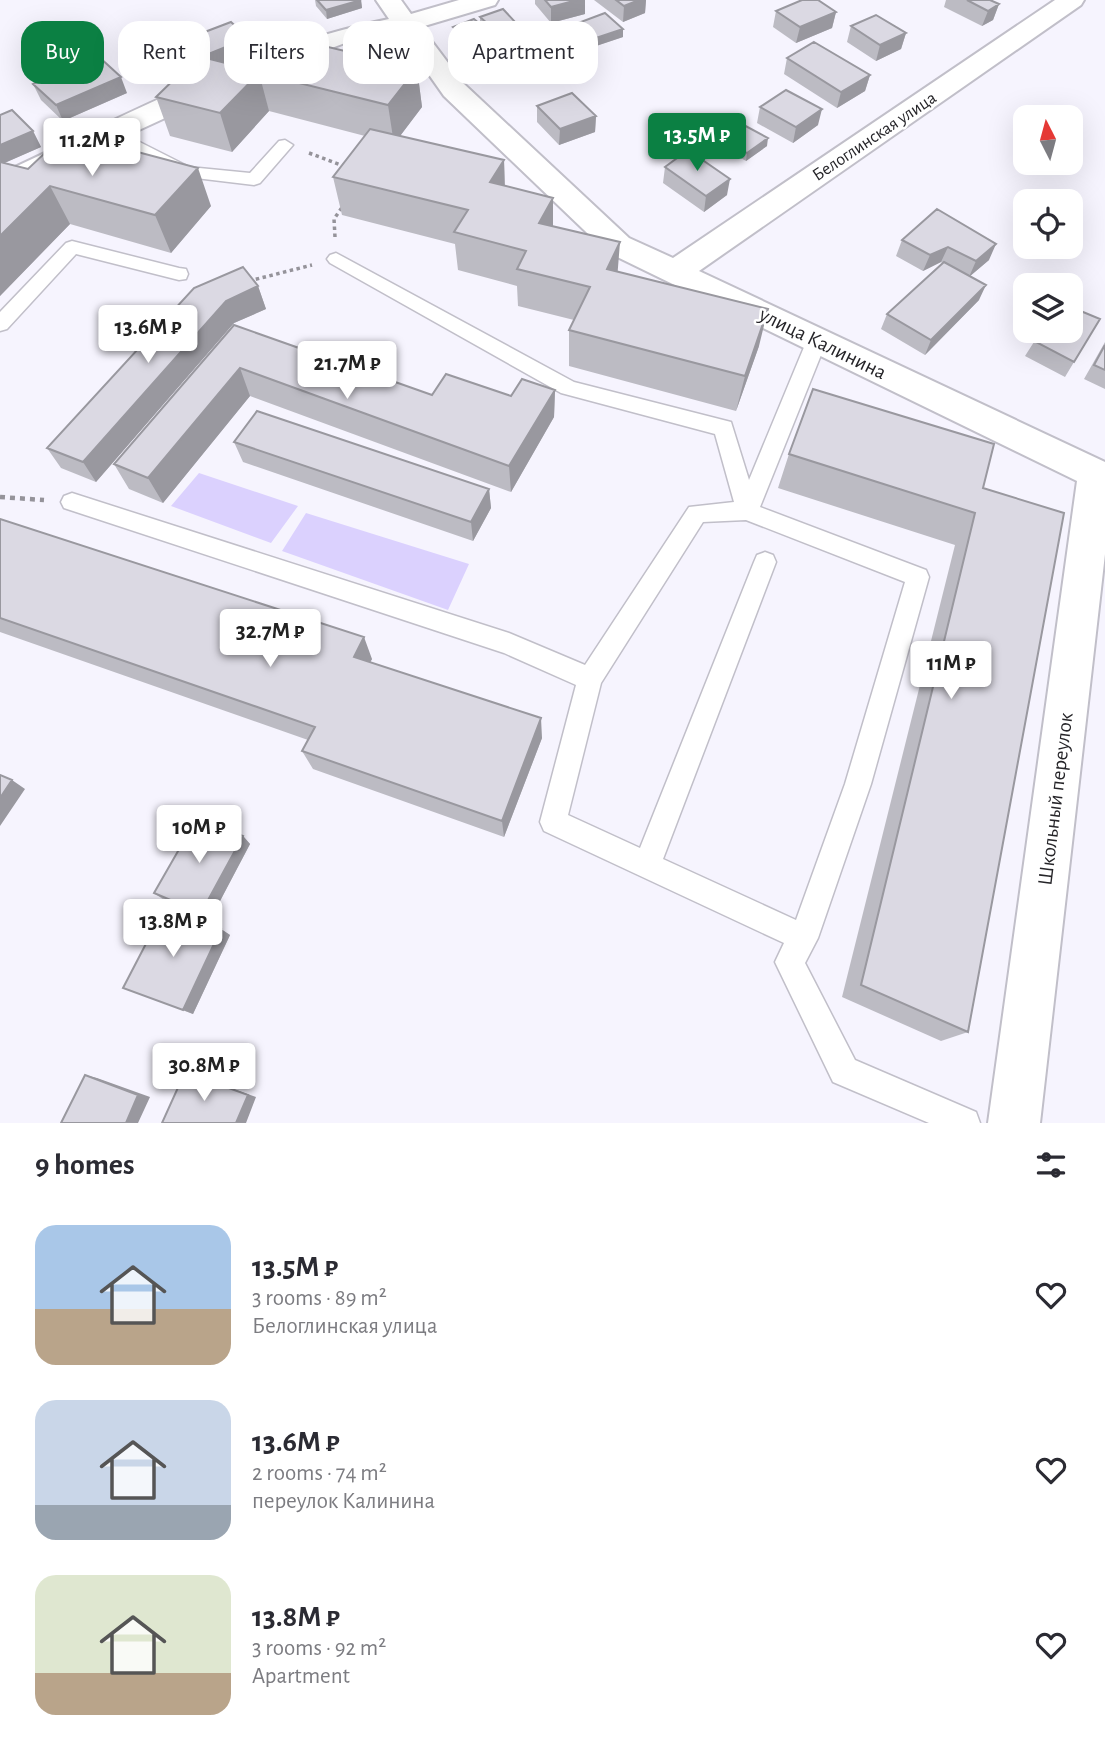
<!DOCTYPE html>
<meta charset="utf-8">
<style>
:root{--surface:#fff;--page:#f2f2f3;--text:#2b2b33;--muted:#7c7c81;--accent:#0b8043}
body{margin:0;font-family:"Alegreya Sans",sans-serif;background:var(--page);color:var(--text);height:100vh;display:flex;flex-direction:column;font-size:26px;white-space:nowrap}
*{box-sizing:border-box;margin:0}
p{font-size:23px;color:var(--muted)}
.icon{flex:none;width:38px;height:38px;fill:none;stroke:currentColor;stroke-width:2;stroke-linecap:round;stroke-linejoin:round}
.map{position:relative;height:1123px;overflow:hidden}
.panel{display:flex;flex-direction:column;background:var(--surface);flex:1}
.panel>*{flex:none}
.top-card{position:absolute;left:21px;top:21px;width:700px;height:63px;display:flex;gap:14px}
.needle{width:46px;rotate:354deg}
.tools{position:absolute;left:1013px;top:105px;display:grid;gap:14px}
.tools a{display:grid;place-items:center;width:70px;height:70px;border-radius:14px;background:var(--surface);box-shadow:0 7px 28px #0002;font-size:35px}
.price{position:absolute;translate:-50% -60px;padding:0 16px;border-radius:7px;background:#fff;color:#222;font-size:23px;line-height:46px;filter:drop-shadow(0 2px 4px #0008)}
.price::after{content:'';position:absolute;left:50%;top:42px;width:21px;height:16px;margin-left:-10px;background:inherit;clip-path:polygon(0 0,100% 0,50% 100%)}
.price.on{background:var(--accent);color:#fff}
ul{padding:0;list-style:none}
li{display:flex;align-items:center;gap:21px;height:175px;padding:0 35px}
li span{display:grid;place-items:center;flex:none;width:196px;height:140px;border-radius:21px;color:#555}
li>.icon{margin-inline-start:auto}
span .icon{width:84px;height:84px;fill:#fffc;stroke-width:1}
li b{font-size:30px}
h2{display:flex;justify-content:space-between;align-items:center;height:84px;padding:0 35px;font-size:30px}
.pill{padding:0 24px;border-radius:21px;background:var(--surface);box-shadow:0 7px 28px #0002;font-size:24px;line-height:63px}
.pill.on{background:var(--accent);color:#fff}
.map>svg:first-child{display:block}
.green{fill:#dbd1fe}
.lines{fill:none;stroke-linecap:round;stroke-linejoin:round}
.lane-casing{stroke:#c1bfc9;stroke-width:3}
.street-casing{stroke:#c1bfc9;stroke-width:4}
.path-far1{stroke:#95939a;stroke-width:3.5;stroke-dasharray:3.5 3.5;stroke-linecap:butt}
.path{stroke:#95939a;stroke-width:4.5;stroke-dasharray:5 5;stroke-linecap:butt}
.lane{fill:#fff;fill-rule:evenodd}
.street{fill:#fff;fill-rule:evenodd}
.wall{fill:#bcbbc3}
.shaded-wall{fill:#99989f}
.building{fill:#dbd9e3;stroke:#99989f;stroke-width:2}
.labels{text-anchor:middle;stroke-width:5;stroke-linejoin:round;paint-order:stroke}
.far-street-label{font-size:18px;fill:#262529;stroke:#fff}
.street-label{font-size:21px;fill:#262529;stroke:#fff}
</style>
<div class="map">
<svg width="1105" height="1123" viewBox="0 0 1105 1123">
<rect width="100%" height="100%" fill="#f6f4fe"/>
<!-- green -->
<path class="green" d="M199,473L298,506L271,543L171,506Z
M306,513L469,564L448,610L282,551Z"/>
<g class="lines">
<defs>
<path id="lane" d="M112,128L189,167L250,173L279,141L285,140L293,145L260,183L254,185L179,176L106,137L104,133Z
M72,241L179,268L186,269L188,274L186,279L179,280L76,254L7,329L0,331V312L66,243Z
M336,253L574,382L731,422L749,480L807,340L810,335H824L827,340L760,507L926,570L929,577L871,784L818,938L805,963L855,1060L976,1112L980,1123H929L833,1082L775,962L784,943L544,831L540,822L576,685L504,653L64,508L61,502L64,496L72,493L509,633L585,665L689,507L734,502L715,434L561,393L330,263L327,259L330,255ZM746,520L905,582L845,784L796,920L663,859L776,562L773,555L765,552L757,555L754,562L640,848L568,815L601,683L703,522Z"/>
<path id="street" d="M376,0H401L411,14L459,0H498L495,5L421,27L464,84L629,238L673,258L1055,0H1084L1081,5L699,271L1105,462V554L1040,1123H988L1077,481L607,252L444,96L399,32L345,43L252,78L0,194V174C126,116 252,46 389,19Z"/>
</defs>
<!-- lane casing -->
<use href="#lane" class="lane-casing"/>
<!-- street casing -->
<use href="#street" class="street-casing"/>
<!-- path-far1 -->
<path class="path-far1" d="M309,153L346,167
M335,237L334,219L343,206
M249,281L312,265"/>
<!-- path -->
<path class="path" d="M0,497L44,500"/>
<!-- lane -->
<use href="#lane" class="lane"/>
<!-- street -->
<use href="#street" class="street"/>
</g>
<!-- wall -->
<path class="wall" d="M315,0H361L362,8L327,19L316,6Z
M535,0H585V14L551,23L535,4Z
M594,0H646L645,13L623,22Z
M946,0H993L992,1L999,4L993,20L982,26L944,7Z
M776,11L836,12L832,28L796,43L773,27Z
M480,17L517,24L518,32L498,40L493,36L494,43L471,50L454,35L453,27L480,24Z
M578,23L623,37L596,46L578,31Z
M851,26L906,33L901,49L876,61L847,42Z
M189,38L252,54L228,64L257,71L417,68L422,107L400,136L504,160L505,186L553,227L618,272L759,346L736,411L569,366V330L574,320L518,306L517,286L458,270L455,244L342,215L333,177L365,136L269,111L232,152L170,136L156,97L197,57L194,54Z
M787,58L870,75L865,91L837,108L784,74Z
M33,84L127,93L63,121L41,100Z
M537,106L596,116L595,132L559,145L537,122Z
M760,107L818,125L793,143L757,123Z
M0,115L33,131L41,147L4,163L28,169L211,206L171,253L70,224L0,296Z
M719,137L767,146L746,161L718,145Z
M665,167L727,195L704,212L663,183Z
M937,209L989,260L970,276L979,300L925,355L881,329L887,314L943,264L941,262L923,271L896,256L902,240Z
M258,286L266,309L234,323L96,482L61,468L47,448Z
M234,325L432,395L511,396L555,390L554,417L511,492L250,396L163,503L129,489L114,464Z
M1041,331L1074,362L1065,377L1025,356Z
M1105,342V389L1084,379Z
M234,442L489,489L491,508L473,541L243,462Z
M789,454L983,488L968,1032L941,1041L842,997L955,545L778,488Z
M0,519L372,659L370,662L542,738L504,837L313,769L302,751L308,740L0,632Z
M243,836L250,844L210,920L164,900L154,893Z
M221,929L230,935L193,1014L123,988Z"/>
<!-- shaded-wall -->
<path class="shaded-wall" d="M361,0L362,8L327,19L326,10Z
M577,0H585V14L551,23V7Z
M639,0H646L645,13L623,22L624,6Z
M999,4L993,20L982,26L988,11Z
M836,12L832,28L796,43L800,27Z
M517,24L518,32L498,40L497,32Z
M623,29V37L596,46V38Z
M906,33L901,49L876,61L880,45Z
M493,35L494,43L471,50V42Z
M248,38L252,54L211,71L206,55Z
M417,68L422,107L394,144L388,105Z
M259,73L269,111L232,152L220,113Z
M870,75L865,91L837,108L841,92Z
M121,77L127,93L63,121L56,105Z
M822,109L818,125L793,143L796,127Z
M596,116L595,132L559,145L560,129Z
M33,131L41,147L0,165V145Z
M768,138L767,146L746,161L747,153Z
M504,160L505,198L490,182Z
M198,168L211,206L171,253L155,215Z
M730,179L727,195L704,212L706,196Z
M50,186L70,224L0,296V236Z
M553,198V236L539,223Z
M620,242L617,280L607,269Z
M996,244L989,260L969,277L976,261Z
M948,247L941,262L923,271L930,255Z
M986,285L979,300L925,355L931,340Z
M258,286L266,309L234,323L96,482L83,462L226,301Z
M768,309L759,346L736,411L745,376Z
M240,368L250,396L163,503L148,478Z
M555,390L554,417L511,492L509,466Z
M489,489L491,508L473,541L471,522Z
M364,637L372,659L362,678L354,657Z
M541,718L542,738L504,837L502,821Z
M12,780L25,789L0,826V798Z
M243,836L250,844L210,920L201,913Z
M221,929L230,935L193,1014L183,1010Z
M185,1072L256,1097L246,1123H236Z
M85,1075L97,1078L150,1097L138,1123H126Z"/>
<!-- building -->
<path class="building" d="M317,0H361L326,10Z
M545,0H577L551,7Z
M616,0H639L624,6Z
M802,0H818L836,12L800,27L776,11Z
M967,0H990L999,4L988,11Z
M503,9L517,24L497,32L480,17Z
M605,13L623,29L596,38L578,23Z
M876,15L906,33L880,45L851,26Z
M474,19L493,35L471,42L453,27Z
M231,22L248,38L206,55L189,38Z
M290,38L417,68L388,105L259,73L220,113L156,97L198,56L257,71Z
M814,42L870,75L841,92L787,58Z
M98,56L121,77L56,105L33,84Z
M786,90L822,109L796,127L760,107Z
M572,93L596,116L560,129L537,106Z
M12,110L33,131L0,145V115Z
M740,123L768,138L747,153L719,137Z
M370,129L504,160L490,182L553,198L539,223L620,242L607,269L768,309L745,376L569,330L590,287L517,269L526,251L454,232L468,210L333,177Z
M66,133L198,168L155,215L50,186L0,236V162L28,169Z
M688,150L730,179L706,196L665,167Z
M937,209L996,244L976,261L948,247L930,255L902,240Z
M944,262L986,285L931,340L887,314Z
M243,267L258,286L226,301L83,462L47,448L194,288Z
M1071,307L1100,319L1074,362L1034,341L1041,331H1071Z
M234,325L432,395L446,374L511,396L522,379L555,390L509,466L240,368L148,478L114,464Z
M1105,345V370L1094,365Z
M813,389L994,444L983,488L1064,513L968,1032L861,985L975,513L789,454Z
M257,411L489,489L471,522L234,442Z
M0,519L364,637L354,657L541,718L502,821L302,751L315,727L0,618Z
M0,775L12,780L0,798Z
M197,818L243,836L201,913L154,893Z
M164,909L221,929L183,1010L123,988Z
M185,1072L248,1095L236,1123H162Z
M85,1075L138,1095L126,1123H61Z"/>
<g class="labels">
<!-- far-street labels -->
<g class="far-street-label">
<text transform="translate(874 136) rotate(-34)" y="6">Белоглинская улица</text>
</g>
<!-- street labels -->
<g class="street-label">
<text transform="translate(823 343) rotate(26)" y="7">улица Калинина</text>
<text transform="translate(1055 799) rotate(-83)" y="7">Школьный переулок</text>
</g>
</g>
</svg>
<div class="tools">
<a><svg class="needle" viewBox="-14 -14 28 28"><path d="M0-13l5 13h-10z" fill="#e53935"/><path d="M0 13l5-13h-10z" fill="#7c7c81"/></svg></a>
<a><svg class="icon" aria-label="locate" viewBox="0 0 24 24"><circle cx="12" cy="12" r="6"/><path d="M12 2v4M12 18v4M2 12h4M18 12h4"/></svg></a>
<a><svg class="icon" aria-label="layers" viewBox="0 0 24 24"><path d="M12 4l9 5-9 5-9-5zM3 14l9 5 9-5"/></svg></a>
</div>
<b class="price on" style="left:697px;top:173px">13.5M ₽</b>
<b class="price" style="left:92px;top:178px">11.2M ₽</b>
<b class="price" style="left:148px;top:365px">13.6M ₽</b>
<b class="price" style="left:347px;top:401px">21.7M ₽</b>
<b class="price" style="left:270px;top:669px">32.7M ₽</b>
<b class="price" style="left:951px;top:701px">11M ₽</b>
<b class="price" style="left:199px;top:865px">10M ₽</b>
<b class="price" style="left:173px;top:959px">13.8M ₽</b>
<b class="price" style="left:204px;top:1103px">30.8M ₽</b>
<div class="top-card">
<a class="pill on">Buy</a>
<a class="pill">Rent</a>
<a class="pill">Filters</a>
<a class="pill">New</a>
<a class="pill">Apartment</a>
</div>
</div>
<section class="panel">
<h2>9 homes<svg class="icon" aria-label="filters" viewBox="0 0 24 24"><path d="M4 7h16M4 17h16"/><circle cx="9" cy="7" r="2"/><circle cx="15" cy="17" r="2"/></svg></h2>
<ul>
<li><span style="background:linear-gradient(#a9c7e8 60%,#b9a48a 0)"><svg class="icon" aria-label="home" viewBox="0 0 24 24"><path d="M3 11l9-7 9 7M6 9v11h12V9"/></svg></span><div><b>13.5M ₽</b><p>3 rooms · 89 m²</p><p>Белоглинская улица</p></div><svg class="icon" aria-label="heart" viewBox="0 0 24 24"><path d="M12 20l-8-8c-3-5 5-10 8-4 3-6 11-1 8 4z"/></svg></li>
<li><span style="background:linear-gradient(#c9d6e8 75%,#9aa5b1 0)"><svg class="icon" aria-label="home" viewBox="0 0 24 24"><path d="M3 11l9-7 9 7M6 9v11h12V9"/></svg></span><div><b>13.6M ₽</b><p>2 rooms · 74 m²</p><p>переулок Калинина</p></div><svg class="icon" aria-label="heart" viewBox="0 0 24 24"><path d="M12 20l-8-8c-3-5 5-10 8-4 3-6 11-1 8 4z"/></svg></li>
<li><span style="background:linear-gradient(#dfe7d0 70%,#b9a48a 0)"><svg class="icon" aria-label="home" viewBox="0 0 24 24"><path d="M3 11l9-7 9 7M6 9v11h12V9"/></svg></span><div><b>13.8M ₽</b><p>3 rooms · 92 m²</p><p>Apartment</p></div><svg class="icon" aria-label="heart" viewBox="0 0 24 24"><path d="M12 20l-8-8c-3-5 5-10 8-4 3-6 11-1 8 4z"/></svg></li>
</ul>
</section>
